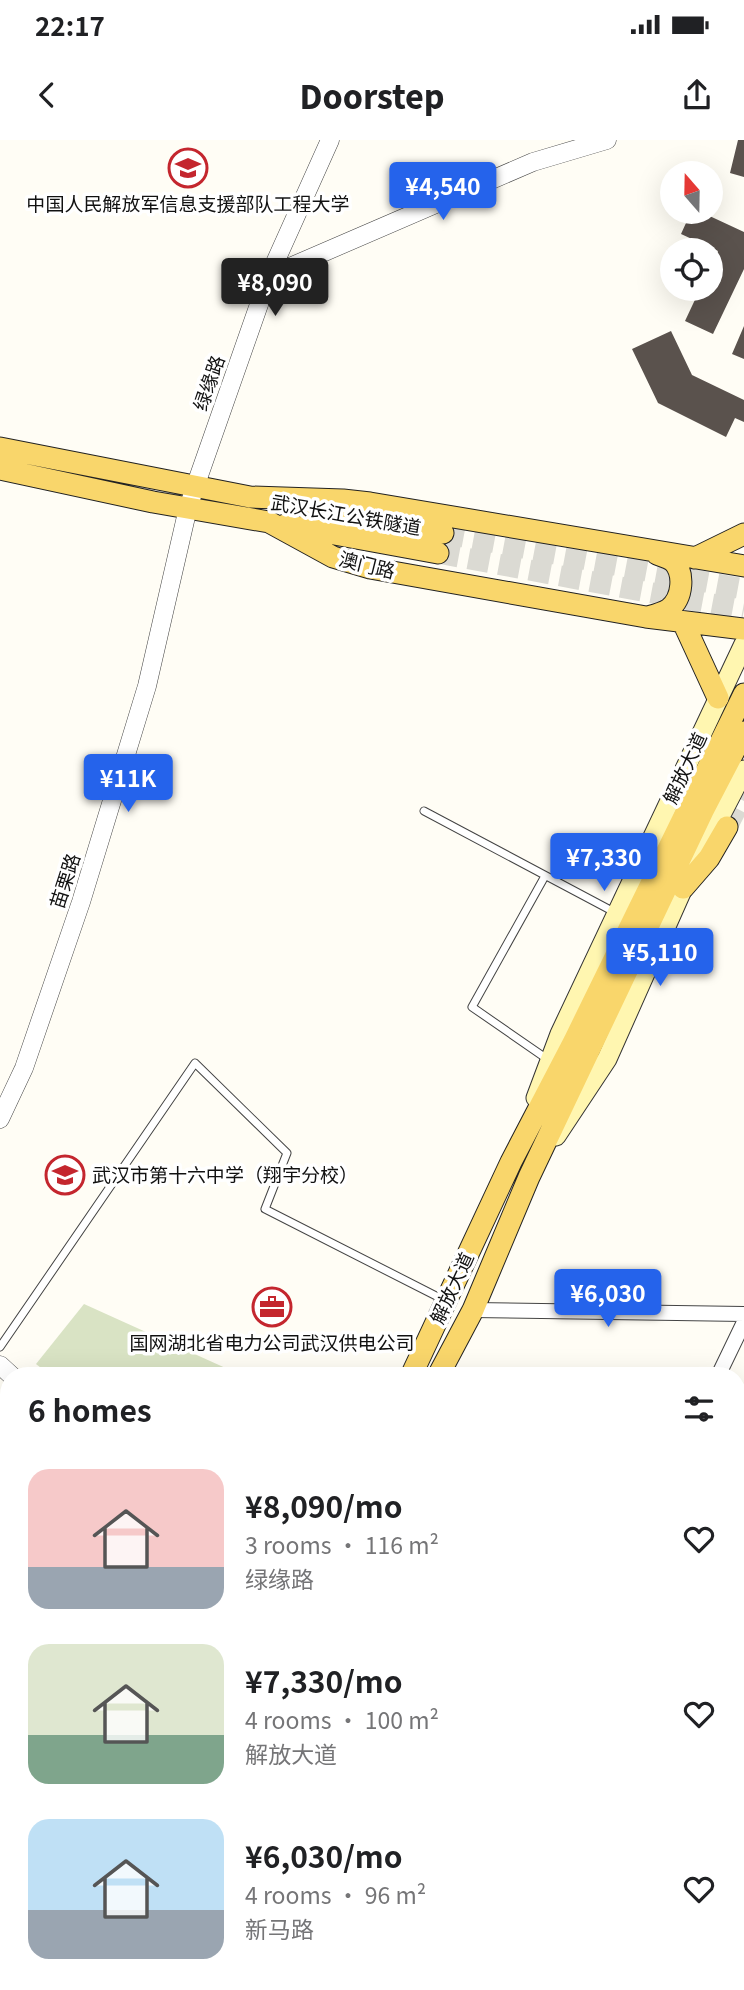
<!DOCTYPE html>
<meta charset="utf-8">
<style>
:root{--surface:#fff;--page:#f2f2f2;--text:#202124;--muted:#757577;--accent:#2563eb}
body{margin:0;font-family:Georgia,"Noto Sans SC",serif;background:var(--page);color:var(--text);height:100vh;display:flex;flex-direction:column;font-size:26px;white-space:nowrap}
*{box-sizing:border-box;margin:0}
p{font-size:23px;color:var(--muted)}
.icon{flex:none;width:38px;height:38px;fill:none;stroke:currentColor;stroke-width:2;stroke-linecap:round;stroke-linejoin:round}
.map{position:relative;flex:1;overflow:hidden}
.panel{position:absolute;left:0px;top:1227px;width:746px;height:625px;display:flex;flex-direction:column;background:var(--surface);border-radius:28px 28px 0 0;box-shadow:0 7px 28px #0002}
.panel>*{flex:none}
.needle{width:46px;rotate:340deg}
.tools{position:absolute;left:660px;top:21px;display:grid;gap:14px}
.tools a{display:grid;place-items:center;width:63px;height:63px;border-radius:50%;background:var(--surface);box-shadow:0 7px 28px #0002;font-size:35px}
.price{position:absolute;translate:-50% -60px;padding:0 16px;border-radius:7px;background:var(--accent);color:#fff;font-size:23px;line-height:46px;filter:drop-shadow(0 2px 4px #0008)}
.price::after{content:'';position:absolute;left:50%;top:42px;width:21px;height:16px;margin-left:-10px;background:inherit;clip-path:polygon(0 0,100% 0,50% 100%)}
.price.on{background:#222;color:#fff}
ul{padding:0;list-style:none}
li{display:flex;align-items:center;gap:21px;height:175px;padding:0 28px}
li span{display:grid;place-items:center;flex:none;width:196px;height:140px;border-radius:21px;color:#555}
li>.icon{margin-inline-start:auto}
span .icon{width:84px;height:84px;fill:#fffc;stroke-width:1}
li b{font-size:30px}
h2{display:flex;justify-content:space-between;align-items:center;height:84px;padding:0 28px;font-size:30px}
.status{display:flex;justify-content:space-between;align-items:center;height:49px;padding:0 35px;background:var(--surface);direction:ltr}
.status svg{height:19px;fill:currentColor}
header{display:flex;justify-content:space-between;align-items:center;height:91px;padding:0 28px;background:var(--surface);font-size:32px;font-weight:800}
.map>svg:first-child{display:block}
.green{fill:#d5ebbd}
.cemetery{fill:#d9e3c4}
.building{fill:#5a524d}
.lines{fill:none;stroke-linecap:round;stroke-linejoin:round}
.primary-tunnel{stroke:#dbdad3;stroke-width:21;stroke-dasharray:21 10;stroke-linecap:butt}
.service-casing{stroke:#444;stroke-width:9}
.minor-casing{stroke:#444;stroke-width:16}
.tertiary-casing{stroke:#444;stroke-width:19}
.secondary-casing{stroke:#333;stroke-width:21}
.primary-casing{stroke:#222;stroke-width:23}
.service{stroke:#fff;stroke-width:7}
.minor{stroke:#fff;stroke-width:14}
.tertiary{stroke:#fff;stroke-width:18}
.secondary{stroke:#fff6b0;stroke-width:19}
.primary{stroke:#f9d66b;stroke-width:21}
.labels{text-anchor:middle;stroke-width:7;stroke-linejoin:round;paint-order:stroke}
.poi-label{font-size:19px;fill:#111;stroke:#fff}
.street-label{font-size:19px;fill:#111;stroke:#fff}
</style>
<div class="status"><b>22:17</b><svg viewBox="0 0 49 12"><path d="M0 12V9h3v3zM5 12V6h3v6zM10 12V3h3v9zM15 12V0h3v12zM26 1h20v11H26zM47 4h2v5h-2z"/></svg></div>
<header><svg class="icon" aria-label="back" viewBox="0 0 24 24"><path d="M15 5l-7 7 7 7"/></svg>Doorstep<svg class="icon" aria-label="share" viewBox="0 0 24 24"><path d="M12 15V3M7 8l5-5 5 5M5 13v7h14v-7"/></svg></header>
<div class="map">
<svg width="744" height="1850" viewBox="0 0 744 1850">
<rect width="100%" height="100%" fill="#fffdf5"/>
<!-- green -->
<path class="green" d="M199,1843H328L342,1850H196Z"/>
<!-- cemetery -->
<path class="cemetery" d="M84,1164L241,1235H50L36,1224Z"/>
<!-- building -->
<path class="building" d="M738,0H744V37L730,33Z
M691,72H701L744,92V129L713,194L685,181L700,149H710V127L718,111L681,94Z
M744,186V219L732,214Z
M671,191L692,235L744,260V282L735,278L726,297L658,263L632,209Z"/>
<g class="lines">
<!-- primary-tunnel -->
<path class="primary-tunnel" d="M443,393L744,449
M438,413L744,470
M727,687L744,654"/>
<defs>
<path id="service" d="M424,671L616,773
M545,736L472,867L550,921
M0,1207L195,923L287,1013L265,1069L444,1160"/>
<path id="minor" d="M473,1170L744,1174
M718,1236L744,1182
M737,1711L744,1713
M399,1850L404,1843"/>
<path id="tertiary" d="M269,136L533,22L607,0
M0,979L24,928L81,762L147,546L188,368L195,347L269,136L330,0
M0,1225L12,1236
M0,1653L9,1657"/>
<path id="secondary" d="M536,958L560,894L744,504
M556,996L607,919L683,748L744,630
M181,1850L184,1843"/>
<path id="primary" d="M0,308L250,357L343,360L370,363L744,426
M0,329L153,362L269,382L333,417L370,428L646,477L744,489
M307,369L443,393
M285,385L438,413
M695,418L744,394
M648,477C655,475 663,473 669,469C683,458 685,433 673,421C669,418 662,416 657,414
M683,482L718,558
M683,748L709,718L727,687
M411,1236L511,1022L574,901L744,554
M438,1236L473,1170L529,1037L703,671L744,592
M110,1850L111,1849
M134,1850L137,1843
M153,1850L155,1843"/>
</defs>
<!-- service casing -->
<use href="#service" class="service-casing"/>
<!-- minor casing -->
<use href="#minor" class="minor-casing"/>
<!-- tertiary casing -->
<use href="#tertiary" class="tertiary-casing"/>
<!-- secondary casing -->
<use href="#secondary" class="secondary-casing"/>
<!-- primary casing -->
<use href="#primary" class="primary-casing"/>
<!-- service -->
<use href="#service" class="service"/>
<!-- minor -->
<use href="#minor" class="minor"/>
<!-- tertiary -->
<use href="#tertiary" class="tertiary"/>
<!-- secondary -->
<use href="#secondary" class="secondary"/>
<!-- primary -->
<use href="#primary" class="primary"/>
</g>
<!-- icons -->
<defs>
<symbol id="university-ring" viewBox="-11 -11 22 22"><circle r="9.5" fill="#fff" stroke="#c4262e" stroke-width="1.5"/><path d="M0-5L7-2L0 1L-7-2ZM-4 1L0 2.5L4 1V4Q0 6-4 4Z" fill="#c4262e"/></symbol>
<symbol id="school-ring" viewBox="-11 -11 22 22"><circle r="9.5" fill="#fff" stroke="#c4262e" stroke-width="1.5"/><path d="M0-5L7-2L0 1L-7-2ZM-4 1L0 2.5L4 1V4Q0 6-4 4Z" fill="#c4262e"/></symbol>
<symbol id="office-ring" viewBox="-11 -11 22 22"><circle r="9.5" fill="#fff" stroke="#c4262e" stroke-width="1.5"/><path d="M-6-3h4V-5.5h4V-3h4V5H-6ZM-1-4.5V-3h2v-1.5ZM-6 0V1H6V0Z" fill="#c4262e"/></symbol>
</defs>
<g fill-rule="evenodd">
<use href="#university-ring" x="166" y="6" width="44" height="44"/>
<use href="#school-ring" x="43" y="1013" width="44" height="44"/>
<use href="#office-ring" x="250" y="1145" width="44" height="44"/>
</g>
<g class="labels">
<!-- poi labels -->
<g class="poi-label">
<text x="188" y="71">中国人民解放军信息支援部队工程大学</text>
<text x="92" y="1042" text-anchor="start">武汉市第十六中学（翔宇分校）</text>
<text x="272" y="1210">国网湖北省电力公司武汉供电公司</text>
</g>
<!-- street labels -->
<g class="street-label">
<text transform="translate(209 243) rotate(-71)" y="7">绿缘路</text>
<text transform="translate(346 375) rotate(10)" y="7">武汉长江公铁隧道</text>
<text transform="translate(367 425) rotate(14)" y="7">澳门路</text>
<text transform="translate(685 628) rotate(-65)" y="7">解放大道</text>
<text transform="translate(65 741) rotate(-72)" y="7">苗栗路</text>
<text transform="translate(452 1148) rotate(-65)" y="7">解放大道</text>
</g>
</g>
</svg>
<div class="tools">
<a><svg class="needle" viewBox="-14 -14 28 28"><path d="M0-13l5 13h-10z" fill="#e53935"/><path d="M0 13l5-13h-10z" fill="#757577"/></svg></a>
<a><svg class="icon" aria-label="locate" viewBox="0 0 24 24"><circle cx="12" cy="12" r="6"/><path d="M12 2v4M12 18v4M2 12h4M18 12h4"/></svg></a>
</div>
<b class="price" style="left:443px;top:82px">¥4,540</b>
<b class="price on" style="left:275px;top:178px">¥8,090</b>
<b class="price" style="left:128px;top:674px">¥11K</b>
<b class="price" style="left:604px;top:753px">¥7,330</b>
<b class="price" style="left:660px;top:848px">¥5,110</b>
<b class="price" style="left:608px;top:1189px">¥6,030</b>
<section class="panel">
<h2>6 homes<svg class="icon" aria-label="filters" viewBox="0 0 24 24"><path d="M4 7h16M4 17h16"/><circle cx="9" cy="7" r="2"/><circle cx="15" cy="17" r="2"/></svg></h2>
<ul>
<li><span style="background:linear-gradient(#f6c9c9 70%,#9aa5b1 0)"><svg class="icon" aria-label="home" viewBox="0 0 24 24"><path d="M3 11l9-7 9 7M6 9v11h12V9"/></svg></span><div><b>¥8,090/mo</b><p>3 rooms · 116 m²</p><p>绿缘路</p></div><svg class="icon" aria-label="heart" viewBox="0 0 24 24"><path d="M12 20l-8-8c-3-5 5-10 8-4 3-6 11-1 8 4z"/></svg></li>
<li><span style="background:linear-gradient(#dfe7d0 65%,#7fa58c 0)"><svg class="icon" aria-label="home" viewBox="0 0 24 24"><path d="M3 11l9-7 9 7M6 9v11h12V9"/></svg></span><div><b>¥7,330/mo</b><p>4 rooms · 100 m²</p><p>解放大道</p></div><svg class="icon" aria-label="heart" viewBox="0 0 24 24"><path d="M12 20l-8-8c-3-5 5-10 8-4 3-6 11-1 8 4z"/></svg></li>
<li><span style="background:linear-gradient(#bfe0f5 65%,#9aa5b1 0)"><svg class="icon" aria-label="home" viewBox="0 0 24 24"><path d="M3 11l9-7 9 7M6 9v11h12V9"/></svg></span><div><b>¥6,030/mo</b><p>4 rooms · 96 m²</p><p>新马路</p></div><svg class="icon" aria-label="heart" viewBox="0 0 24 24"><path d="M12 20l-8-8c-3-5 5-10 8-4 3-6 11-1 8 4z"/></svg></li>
</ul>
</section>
</div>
